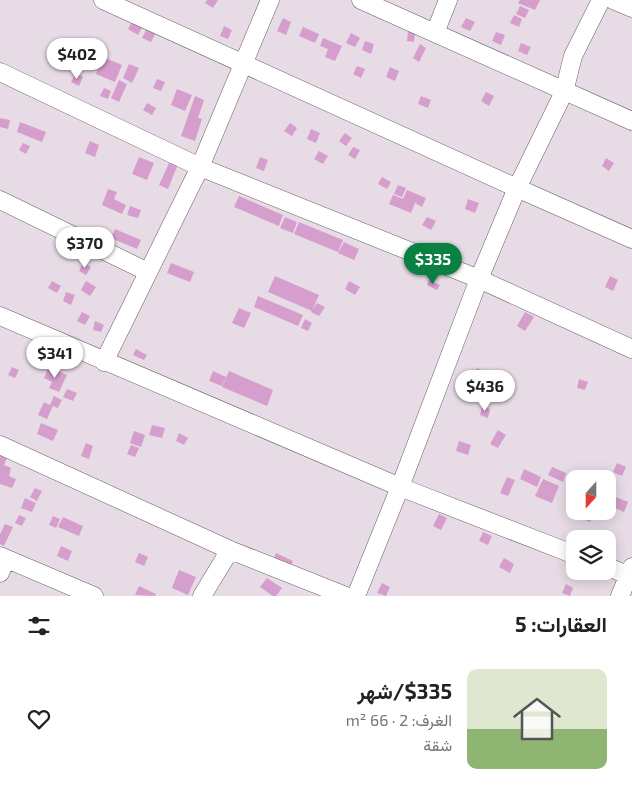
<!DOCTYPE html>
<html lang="ar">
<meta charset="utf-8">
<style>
:root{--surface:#fff;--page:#f2f2f2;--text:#222;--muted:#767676;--accent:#0b8043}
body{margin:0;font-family:"Exo 2",Vazirmatn,sans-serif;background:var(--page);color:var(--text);direction:rtl;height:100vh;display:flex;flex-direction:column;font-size:19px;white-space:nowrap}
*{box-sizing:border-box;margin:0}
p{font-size:16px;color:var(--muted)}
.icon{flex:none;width:28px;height:28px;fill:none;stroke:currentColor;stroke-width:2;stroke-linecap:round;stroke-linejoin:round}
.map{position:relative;height:596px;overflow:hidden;direction:ltr}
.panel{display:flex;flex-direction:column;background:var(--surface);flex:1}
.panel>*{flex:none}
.needle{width:32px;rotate:201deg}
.controls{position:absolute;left:566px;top:470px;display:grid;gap:10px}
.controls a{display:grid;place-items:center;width:50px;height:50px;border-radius:10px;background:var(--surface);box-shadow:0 2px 12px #0003;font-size:25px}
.price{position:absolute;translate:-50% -42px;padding:0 11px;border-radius:18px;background:#fff;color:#222;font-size:16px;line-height:32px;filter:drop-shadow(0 1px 2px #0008)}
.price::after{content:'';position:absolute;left:50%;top:30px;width:15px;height:11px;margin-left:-8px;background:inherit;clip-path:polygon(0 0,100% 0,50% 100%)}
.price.current{background:var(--accent);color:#fff}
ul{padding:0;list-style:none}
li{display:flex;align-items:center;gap:15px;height:125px;padding:0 25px}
li span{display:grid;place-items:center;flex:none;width:140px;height:100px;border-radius:10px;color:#555}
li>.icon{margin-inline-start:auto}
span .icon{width:60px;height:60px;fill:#fffc;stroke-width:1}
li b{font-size:21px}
h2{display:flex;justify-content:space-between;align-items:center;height:60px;padding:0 25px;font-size:21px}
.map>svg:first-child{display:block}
.building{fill:#d69ecc}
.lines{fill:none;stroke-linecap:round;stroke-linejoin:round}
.minor-casing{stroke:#665d64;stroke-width:19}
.minor{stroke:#fff;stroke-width:18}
</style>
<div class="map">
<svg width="632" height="596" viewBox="0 0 632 596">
<rect width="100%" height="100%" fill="#e7dce5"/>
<!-- building -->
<path class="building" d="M207,0H218L213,8L205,3Z
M520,0H540L535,10L518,3Z
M520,6L529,10L525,18L516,14Z
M514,15L522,19L519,27L510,23Z
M283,18L291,22L286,35L277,31Z
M466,18L475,22L470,31L461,27Z
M133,20L143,26L138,35L128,29Z
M224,26L232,30L228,39L220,36Z
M303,27L319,34L315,43L299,36Z
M147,28L156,33L151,42L142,38Z
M408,31L415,32L414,42L407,41Z
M496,32L505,35L501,45L492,41Z
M351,33L360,38L355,47L346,43Z
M323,38L342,46L335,61L325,57L328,49L320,46Z
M365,41L374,44L371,54L362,50Z
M521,43L531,47L527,55L518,51Z
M420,44L426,48L419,62L413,58Z
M103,57L122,65L115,82L96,74Z
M129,64L139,68L132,83L123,78Z
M357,66L365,69L361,78L353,74Z
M390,67L399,71L395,81L386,77Z
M76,73L83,77L79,86L71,82Z
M157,79L165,82L161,91L153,88Z
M119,80L127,84L119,102L111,98Z
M104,88L111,91L108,99L100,96Z
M177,89L192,95L185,111L171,105Z
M486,92L494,96L489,106L481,101Z
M195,96L204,100L198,118L202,119L195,141L181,136Z
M421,96L431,100L428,108L418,104Z
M147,103L156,108L152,115L143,110Z
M0,118L10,120L8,129L0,127Z
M20,122L46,132L42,142L17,132Z
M290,123L297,128L292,136L284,131Z
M311,129L320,133L316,143L307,139Z
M345,133L352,138L346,146L339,141Z
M90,141L99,145L95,157L85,153Z
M23,143L30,146L26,154L19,150Z
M353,147L360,150L355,159L348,155Z
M319,151L328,156L323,164L314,159Z
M139,157L154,163L147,180L132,174Z
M260,157L268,160L264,171L256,168Z
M606,158L614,163L609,171L602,166Z
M170,161L178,164L168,189L159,185Z
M382,177L391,182L387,189L378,184Z
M398,185L406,188L402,197L394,194Z
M108,189L117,192L114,199L126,205L122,214L102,205Z
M407,190L426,198L422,207L415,203L411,213L389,204L393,195L403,199Z
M239,196L283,215L279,226L234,207Z
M468,199L479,203L475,213L465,209Z
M130,206L141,210L138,218L127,215Z
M285,217L297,222L293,233L280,228Z
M427,217L436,221L431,230L422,225Z
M299,222L343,240L338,252L294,234Z
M115,229L141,240L137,249L111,238Z
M96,230L105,234L101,243L92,240Z
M344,242L359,249L354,260L338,253Z
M83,263L91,267L86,275L79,271Z
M171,263L194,272L190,282L167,273Z
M275,276L319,295L312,311L268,292Z
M610,276L618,280L613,291L605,287Z
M429,280L440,285L437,290L427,285Z
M52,281L61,286L57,293L48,288Z
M86,281L96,287L90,296L81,290Z
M349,281L360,287L355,295L345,289Z
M66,292L75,295L71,305L63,301Z
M258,296L303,315L298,326L254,307Z
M317,303L325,307L319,316L311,312Z
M239,308L251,313L244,328L232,323Z
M82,312L90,316L85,325L77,321Z
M525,312L534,317L525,331L517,326Z
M305,319L312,323L308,331L301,328Z
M95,321L104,325L101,332L93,330Z
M136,349L147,355L144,360L133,355Z
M69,356L77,361L73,368L65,364Z
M12,367L19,370L15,378L8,375Z
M49,367L67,375L59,392L49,388L52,382L44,378Z
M477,368L497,377L492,388L472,379Z
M213,371L226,377L222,386L209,381Z
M229,371L273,390L267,406L222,387Z
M579,379L588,382L585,390L577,388Z
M67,389L77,393L73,401L63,397Z
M54,396L62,400L58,408L53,406L47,419L38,415L44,402L50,405Z
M482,407L490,409L488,418L480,415Z
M41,423L58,430L53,441L37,434Z
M152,425L165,428L162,438L149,435Z
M498,430L506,435L498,448L490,444Z
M134,431L145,435L141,447L130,443Z
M179,433L188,438L184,445L176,441Z
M459,441L471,445L468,455L456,451Z
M86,443L93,446L89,459L81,456Z
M131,445L139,448L135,457L127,454Z
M0,452L8,455L4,465L11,468L9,476L16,479L12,488L0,484Z
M617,463L626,467L622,476L613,472Z
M552,467L566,473L563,482L548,475Z
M524,469L541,477L537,487L520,479Z
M507,477L515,480L508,496L500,493Z
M543,479L559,486L552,503L535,496Z
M35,488L42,491L37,501L30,497Z
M608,494L628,502L624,512L608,505Z
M25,498L36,503L32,512L21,508Z
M585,511H595L590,522L582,519Z
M439,514L447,518L441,530L433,526Z
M19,515L26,518L22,526L15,523Z
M53,516L60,519L56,528L49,525Z
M63,517L83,526L79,536L58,527Z
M5,524L13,527L4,546L0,544V534Z
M483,532L492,536L488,545L479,541Z
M61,546L72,551L68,561L57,556Z
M139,553L148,557L144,566L135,562Z
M276,553L293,561L286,577L269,570Z
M504,558L514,564L510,573L499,567Z
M179,570L196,577L188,595L172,588Z
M267,578L282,588L276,596H273L260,587Z
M382,583L390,587L386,596L377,593Z
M566,584L573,588L570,596L562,593Z
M139,586L156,594L155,596L135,595Z"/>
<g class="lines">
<defs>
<path id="minor" d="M103,0L517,188L632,239
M361,0L632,121
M613,0L632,8
M435,33L448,0
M0,72L200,167L479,279L632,349
M0,200L148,272
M0,316L400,487L575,555
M104,362L200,167L270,0
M0,445L230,550L346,596
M0,556L94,596
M608,567L632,577
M0,573L6,559
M202,596L230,550
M356,596L400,487L479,279L517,188L564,92L573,56L601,0
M620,596L632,567"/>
</defs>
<!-- minor casing -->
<use href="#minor" class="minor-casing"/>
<!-- minor -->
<use href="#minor" class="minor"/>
</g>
</svg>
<div class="controls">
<a><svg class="needle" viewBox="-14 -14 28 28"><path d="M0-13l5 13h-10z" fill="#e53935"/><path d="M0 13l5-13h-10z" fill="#767676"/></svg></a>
<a><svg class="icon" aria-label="layers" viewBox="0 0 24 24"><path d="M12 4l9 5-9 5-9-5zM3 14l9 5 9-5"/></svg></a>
</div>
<b class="price" style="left:77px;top:80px">$402</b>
<b class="price" style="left:85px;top:269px">$370</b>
<b class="price current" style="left:433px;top:285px">$335</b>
<b class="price" style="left:55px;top:379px">$341</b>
<b class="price" style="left:485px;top:412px">$436</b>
</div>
<section class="panel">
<h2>العقارات: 5<svg class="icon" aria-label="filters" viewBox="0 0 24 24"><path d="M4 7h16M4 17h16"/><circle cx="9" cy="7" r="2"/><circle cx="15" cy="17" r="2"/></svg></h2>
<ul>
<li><span style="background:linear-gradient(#dfe7d0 60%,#8fb573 0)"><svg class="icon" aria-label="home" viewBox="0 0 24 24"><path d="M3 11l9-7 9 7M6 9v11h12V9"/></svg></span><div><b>$335/شهر</b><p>الغرف: 2 · 66 m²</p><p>شقة</p></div><svg class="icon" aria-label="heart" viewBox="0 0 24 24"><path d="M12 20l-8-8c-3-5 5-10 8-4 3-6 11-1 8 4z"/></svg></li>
</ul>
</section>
